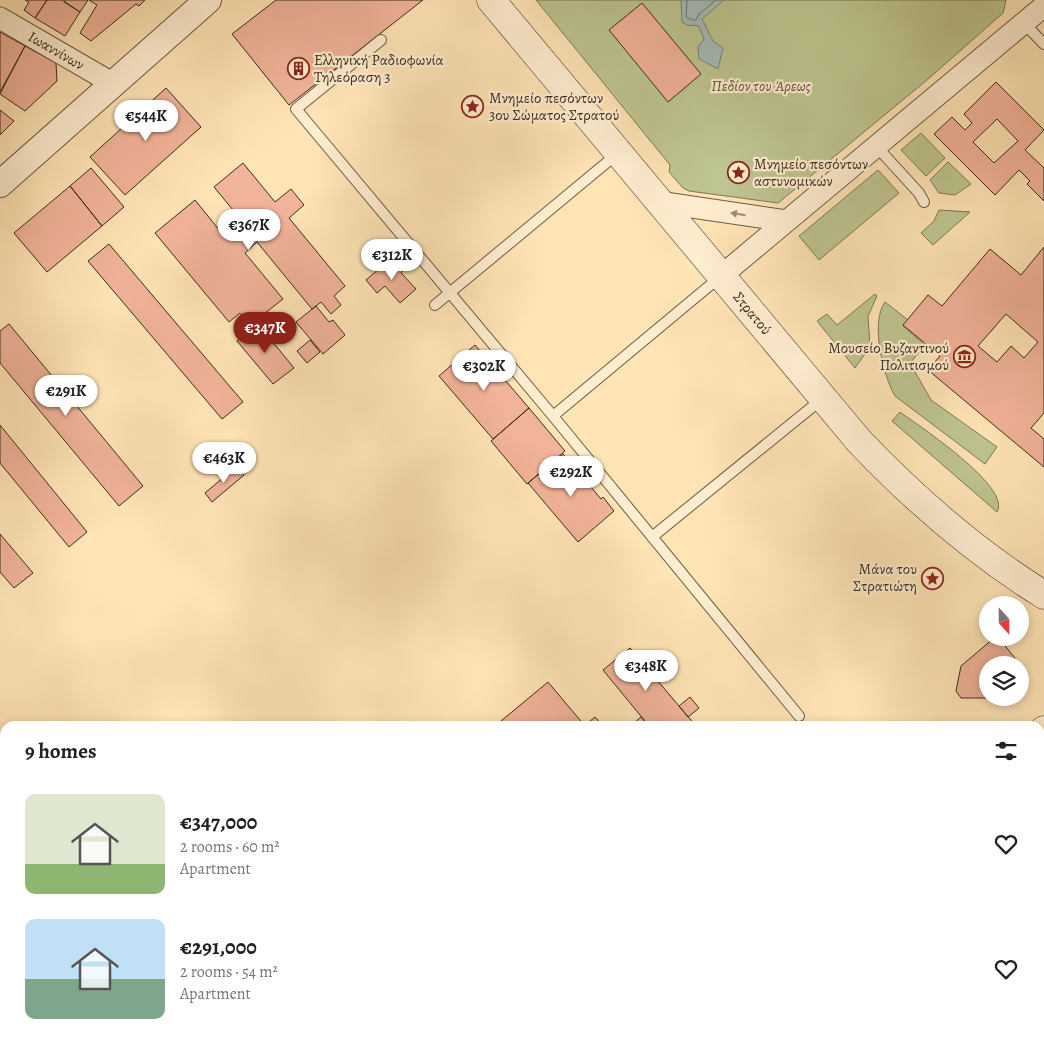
<!DOCTYPE html>
<meta charset="utf-8">
<style>
:root{--surface:#fff;--page:#f6f6f6;--text:#202124;--muted:#757577;--accent:#8f2418}
body{margin:0;font-family:Alegreya,serif;background:var(--page);color:var(--text);height:100vh;display:flex;flex-direction:column;font-size:19px;white-space:nowrap}
*{box-sizing:border-box;margin:0}
p{font-size:16px;color:var(--muted)}
.icon{flex:none;width:28px;height:28px;fill:none;stroke:currentColor;stroke-width:2;stroke-linecap:round;stroke-linejoin:round}
.map{position:relative;flex:1;overflow:hidden}
.sheet{position:absolute;left:0px;top:721px;width:1045px;height:321px;display:flex;flex-direction:column;background:var(--surface);border-radius:15px 15px 0 0;box-shadow:0 2px 8px #0003}
.sheet>*{flex:none}
.needle{width:32px;rotate:159deg}
.controls{position:absolute;left:979px;top:596px;display:grid;gap:10px}
.controls a{display:grid;place-items:center;width:50px;height:50px;border-radius:50%;background:var(--surface);box-shadow:0 2px 8px #0003;font-size:25px}
.price{position:absolute;translate:-50% -42px;padding:0 11px;border-radius:18px;background:#fff;color:#222;font-size:16px;line-height:32px;filter:drop-shadow(0 1px 2px #0008)}
.price::after{content:'';position:absolute;left:50%;top:30px;width:15px;height:11px;margin-left:-8px;background:inherit;clip-path:polygon(0 0,100% 0,50% 100%)}
.price.current{background:var(--accent);color:#fff}
ul{padding:0;list-style:none}
li{display:flex;align-items:center;gap:15px;height:125px;padding:0 25px}
li span{display:grid;place-items:center;flex:none;width:140px;height:100px;border-radius:10px;color:#555}
li>.icon{margin-inline-start:auto}
span .icon{width:60px;height:60px;fill:#fffc;stroke-width:1}
li b{font-size:21px}
h2{display:flex;justify-content:space-between;align-items:center;height:60px;padding:0 25px;font-size:21px}
.map>svg:first-child{display:block}
.green{fill:#bec590;stroke:#7b7856}
.water{fill:#a4bcb8;stroke:#79827a}
.lines{fill:none;stroke-linecap:round;stroke-linejoin:round}
.shore{stroke:#6e746a;stroke-width:1}
.building{fill:#f1b399;stroke:#382c1c;fill-rule:evenodd}
.service-casing{stroke:#6a5a42;stroke-width:12}
.minor-casing{stroke:#6a5a42;stroke-width:23}
.tertiary-casing{stroke:#6a5a42;stroke-width:28}
.secondary-casing{stroke:#382c1c;stroke-width:29}
.service{stroke:#ffedd0;stroke-width:10}
.minor{stroke:#ffedd0;stroke-width:21}
.tertiary{stroke:#ffedd0;stroke-width:26}
.secondary{stroke:#ffedd0;stroke-width:28}
.oneway{fill:#9c8c76}
.labels{text-anchor:middle;stroke-width:4.5;stroke-linejoin:round;paint-order:stroke}
.street-label{font-size:15px;fill:#382c1c;stroke:#ffedd0}
.poi-label{font-size:15px;fill:#382c1c;stroke:#ffedd0;text-anchor:start}
.park-label{font-size:15px;font-style:italic;fill:#5a5239;stroke:#ffedd0}
</style>
<div class="map">
<svg width="1044" height="1042" viewBox="0 0 1044 1042">
<rect width="100%" height="100%" fill="#ffe4b6"/>
<filter id="stains"><feTurbulence type="fractalNoise" baseFrequency=".004" numOctaves="4"/><feColorMatrix values="0 0 0 0 .2 0 0 0 0 .09 0 0 0 0 .02 0 0 0 .5 -.17"/></filter>
<radialGradient id="worn" r=".72"><stop offset=".6" stop-color="#630" stop-opacity="0"/><stop offset="1" stop-color="#630" stop-opacity=".3"/></radialGradient>
<!-- green -->
<path class="green" d="M536,0H1006L1003,13L927,80L778,203L689,191L683,188L669,172L670,165Z
M921,133L945,158L926,176L901,150Z
M948,162L971,184L955,195L939,193L930,180Z
M878,170L899,193L819,260L799,236Z
M939,210L970,212L933,245L921,233L934,221Z
M875,294L877,296L868,316L870,347L855,368L817,321L827,314L837,325Z
M885,302L908,320L903,326L925,345L910,363L931,400L997,447L985,464L895,396C883,375 870,323 885,302Z
M900,412C919,426 1012,487 997,512L892,421Z"/>
<!-- water -->
<path class="water" d="M681,0H724L702,19L713,41L723,48L718,69L699,59L698,47L704,39L699,26L687,25L682,22Z"/>
<g class="lines">
<!-- shore -->
<path class="shore" d="M687,0L686,17L692,20H696L699,14L716,0"/>
</g>
<!-- building -->
<path class="building" d="M25,0H47L35,18L24,10L29,2Z
M47,0H62L80,12L65,36L35,18Z
M65,0H88L80,12L64,2Z
M89,0H145L139,6L136,4L91,41L80,33L97,5Z
M276,0H423L289,105L232,34Z
M642,3L701,74L668,102L609,30Z
M0,32L25,46L0,92Z
M25,46L56,63L57,81L25,111L0,94Z
M996,82L1044,130L1025,150L1044,168V201L1027,184L1030,181L1019,170L995,195L934,134L952,117L965,130L972,123L964,114ZM997,119L1018,141L994,163L973,142Z
M166,88L201,127L125,195L90,157Z
M0,110L14,121L0,135Z
M243,163L275,202L291,189L304,205L289,218L345,286L334,296L341,305L331,314L321,302L312,309L257,242L245,253L283,299L250,325L240,313L229,322L155,233L195,200L220,231L238,216L214,187Z
M91,168L124,207L102,226L70,186Z
M70,186L102,226L47,272L14,233Z
M109,244L243,402L222,419L88,261Z
M1044,247V413L1031,428L1044,439V467L928,370L940,356L903,325L928,295L942,306L990,249L1021,275ZM1006,314L1038,342L1024,358L1011,346L997,362L978,346Z
M393,257L404,270L401,273L416,289L400,303L385,286L377,293L366,280Z
M316,306L329,322L333,320L345,335L323,354L296,322Z
M9,324L143,486L119,506L0,363V331Z
M258,324L294,368L273,384L237,341Z
M310,340L320,352L307,363L297,351Z
M475,345L529,408L493,439L439,376Z
M529,408L565,451L527,484L491,441Z
M0,425L87,532L69,547L0,463Z
M563,454L601,499L603,497L614,511L578,542L528,483Z
M237,466L244,475L212,502L205,493Z
M0,534L33,573L14,588L0,572Z
M994,638H999L1025,671L1020,675V665H988L989,698H961L956,691L961,666Z
M630,648L679,706L696,726H649L603,670Z
M548,682L585,726H495Z
M690,697L699,708L688,717L679,706Z
M595,717L603,726H584Z
M641,717L649,726H630Z
M0,833L5,838V913L0,907Z
M1044,853V960L1040,964V856Z
M1044,1021V1042H1034L1030,1038H1040V1024Z
M285,1038H327L330,1042H289Z
M383,1038H415L419,1042H386Z
M424,1038H442L446,1042H419Z
M582,1038H621L624,1041L586,1042Z
M822,1038H951L946,1042H817Z"/>
<g class="lines">
<defs>
<path id="service" d="M1024,23L1044,44
M381,40L296,109L553,416L799,716
M876,146L919,193L924,202
M435,305L617,154
M553,416L720,277
M652,537L822,399
M0,912L5,917
M0,957L5,963
M1040,991L1044,987
M1008,1038L1012,1042
M36,1042L41,1038
M980,1042L985,1038"/>
<g id="minor">
<path id="s1" d="M0,18L112,83"/>
<path d="M658,202L786,221"/>
<path d="M721,276L1044,6"/>
<path d="M0,1038L5,1042"/>
</g>
<path id="tertiary" d="M0,184L208,0"/>
<g id="secondary">
<path id="s2" d="M491,0L859,441C915,500 975,552 1044,595"/>
<path d="M1040,734L1044,730"/>
<path d="M1040,770L1044,767"/>
<path d="M677,1042L682,1038"/>
<path d="M718,1042L723,1038"/>
</g>
</defs>
<!-- service casing -->
<use href="#service" class="service-casing"/>
<!-- minor casing -->
<use href="#minor" class="minor-casing"/>
<!-- tertiary casing -->
<use href="#tertiary" class="tertiary-casing"/>
<!-- secondary casing -->
<use href="#secondary" class="secondary-casing"/>
<!-- service -->
<use href="#service" class="service"/>
<!-- minor -->
<use href="#minor" class="minor"/>
<!-- tertiary -->
<use href="#tertiary" class="tertiary"/>
<!-- secondary -->
<use href="#secondary" class="secondary"/>
</g>
<!-- one-way arrows -->
<defs><path id="oneway-solid" d="M-6-.8H1V-3.2L6.5 0L1 3.2V.8H-6Z" transform="scale(1.25)"/></defs>
<use class="oneway" href="#oneway-solid" transform="translate(738 214) rotate(-171)"/>
<!-- icons -->
<defs>
<symbol id="building-ring" viewBox="-11 -11 22 22"><circle r="9.5" fill="#ffedd0" stroke="#8f2418" stroke-width="1.5"/><path d="M-4-6H4V6H1V3H-1V6H-4ZM-2.5-4.3h1.7v1.8h-1.7ZM.8-4.3h1.7v1.8H.8ZM-2.5-1h1.7V.8h-1.7ZM.8-1h1.7V.8H.8Z" fill="#8f2418"/></symbol>
<symbol id="sight-ring" viewBox="-11 -11 22 22"><circle r="9.5" fill="#ffedd0" stroke="#8f2418" stroke-width="1.5"/><path d="M0-6L1.8-2.2L6-1.7L2.9 1.2L3.7 5.4L0 3.3L-3.7 5.4L-2.9 1.2L-6-1.7L-1.8-2.2Z" fill="#8f2418"/></symbol>
<symbol id="museum-ring" viewBox="-11 -11 22 22"><circle r="9.5" fill="#ffedd0" stroke="#8f2418" stroke-width="1.5"/><path d="M0-6L6-3V-2H-6V-3ZM-5-1h2V3h-2ZM-1-1h2V3h-2ZM3-1h2V3H3ZM-6 4H6V6H-6Z" fill="#8f2418"/></symbol>
</defs>
<g fill-rule="evenodd">
<use href="#building-ring" x="286" y="56" width="25" height="25"/>
<use href="#sight-ring" x="460" y="94" width="25" height="25"/>
<use href="#sight-ring" x="726" y="160" width="25" height="25"/>
<use href="#museum-ring" x="952" y="344" width="25" height="25"/>
<use href="#sight-ring" x="920" y="566" width="25" height="25"/>
</g>
<g class="labels">
<!-- street labels -->
<g class="street-label">
<text dy="5" stroke="none"><textPath href="#s1" startOffset="65">Ιωαννίνων</textPath></text>
<text dy="5" stroke="none"><textPath href="#s2" startOffset="408">Στρατού</textPath></text>
</g>
<!-- poi labels -->
<g class="poi-label">
<text x="314" y="65">Ελληνική Ραδιοφωνία<tspan x="314" dy="17">Τηλεόραση 3</tspan></text>
<text x="489" y="103">Μνημείο πεσόντων<tspan x="489" dy="17">3ου Σώματος Στρατού</tspan></text>
<text x="754" y="169">Μνημείο πεσόντων<tspan x="754" dy="17">αστυνομικών</tspan></text>
<text x="949" y="353" text-anchor="end">Μουσείο Βυζαντινού<tspan x="949" dy="17">Πολιτισμού</tspan></text>
<text x="917" y="574" text-anchor="end">Μάνα του<tspan x="917" dy="17">Στρατιώτη</tspan></text>
</g>
<!-- park labels -->
<g class="park-label">
<text x="761" y="91">Πεδίον του Άρεως</text>
</g>
</g>
<rect width="100%" height="100%" filter="url(#stains)"/>
<rect width="100%" height="100%" fill="url(#worn)"/>
</svg>
<div class="controls">
<a><svg class="needle" viewBox="-14 -14 28 28"><path d="M0-13l5 13h-10z" fill="#e53935"/><path d="M0 13l5-13h-10z" fill="#757577"/></svg></a>
<a><svg class="icon" aria-label="layers" viewBox="0 0 24 24"><path d="M12 4l9 5-9 5-9-5zM3 14l9 5 9-5"/></svg></a>
</div>
<b class="price" style="left:146px;top:142px">€544K</b>
<b class="price" style="left:249px;top:251px">€367K</b>
<b class="price" style="left:392px;top:281px">€312K</b>
<b class="price current" style="left:265px;top:354px">€347K</b>
<b class="price" style="left:484px;top:392px">€302K</b>
<b class="price" style="left:66px;top:417px">€291K</b>
<b class="price" style="left:224px;top:484px">€463K</b>
<b class="price" style="left:571px;top:498px">€292K</b>
<b class="price" style="left:646px;top:692px">€348K</b>
<section class="sheet">
<h2>9 homes<svg class="icon" aria-label="filters" viewBox="0 0 24 24"><path d="M4 7h16M4 17h16"/><circle cx="9" cy="7" r="2"/><circle cx="15" cy="17" r="2"/></svg></h2>
<ul>
<li><span style="background:linear-gradient(#dfe7d0 70%,#8fb573 0)"><svg class="icon" aria-label="home" viewBox="0 0 24 24"><path d="M3 11l9-7 9 7M6 9v11h12V9"/></svg></span><div><b>€347,000</b><p>2 rooms · 60 m²</p><p>Apartment</p></div><svg class="icon" aria-label="heart" viewBox="0 0 24 24"><path d="M12 20l-8-8c-3-5 5-10 8-4 3-6 11-1 8 4z"/></svg></li>
<li><span style="background:linear-gradient(#bfe0f5 60%,#7fa58c 0)"><svg class="icon" aria-label="home" viewBox="0 0 24 24"><path d="M3 11l9-7 9 7M6 9v11h12V9"/></svg></span><div><b>€291,000</b><p>2 rooms · 54 m²</p><p>Apartment</p></div><svg class="icon" aria-label="heart" viewBox="0 0 24 24"><path d="M12 20l-8-8c-3-5 5-10 8-4 3-6 11-1 8 4z"/></svg></li>
</ul>
</section>
</div>
